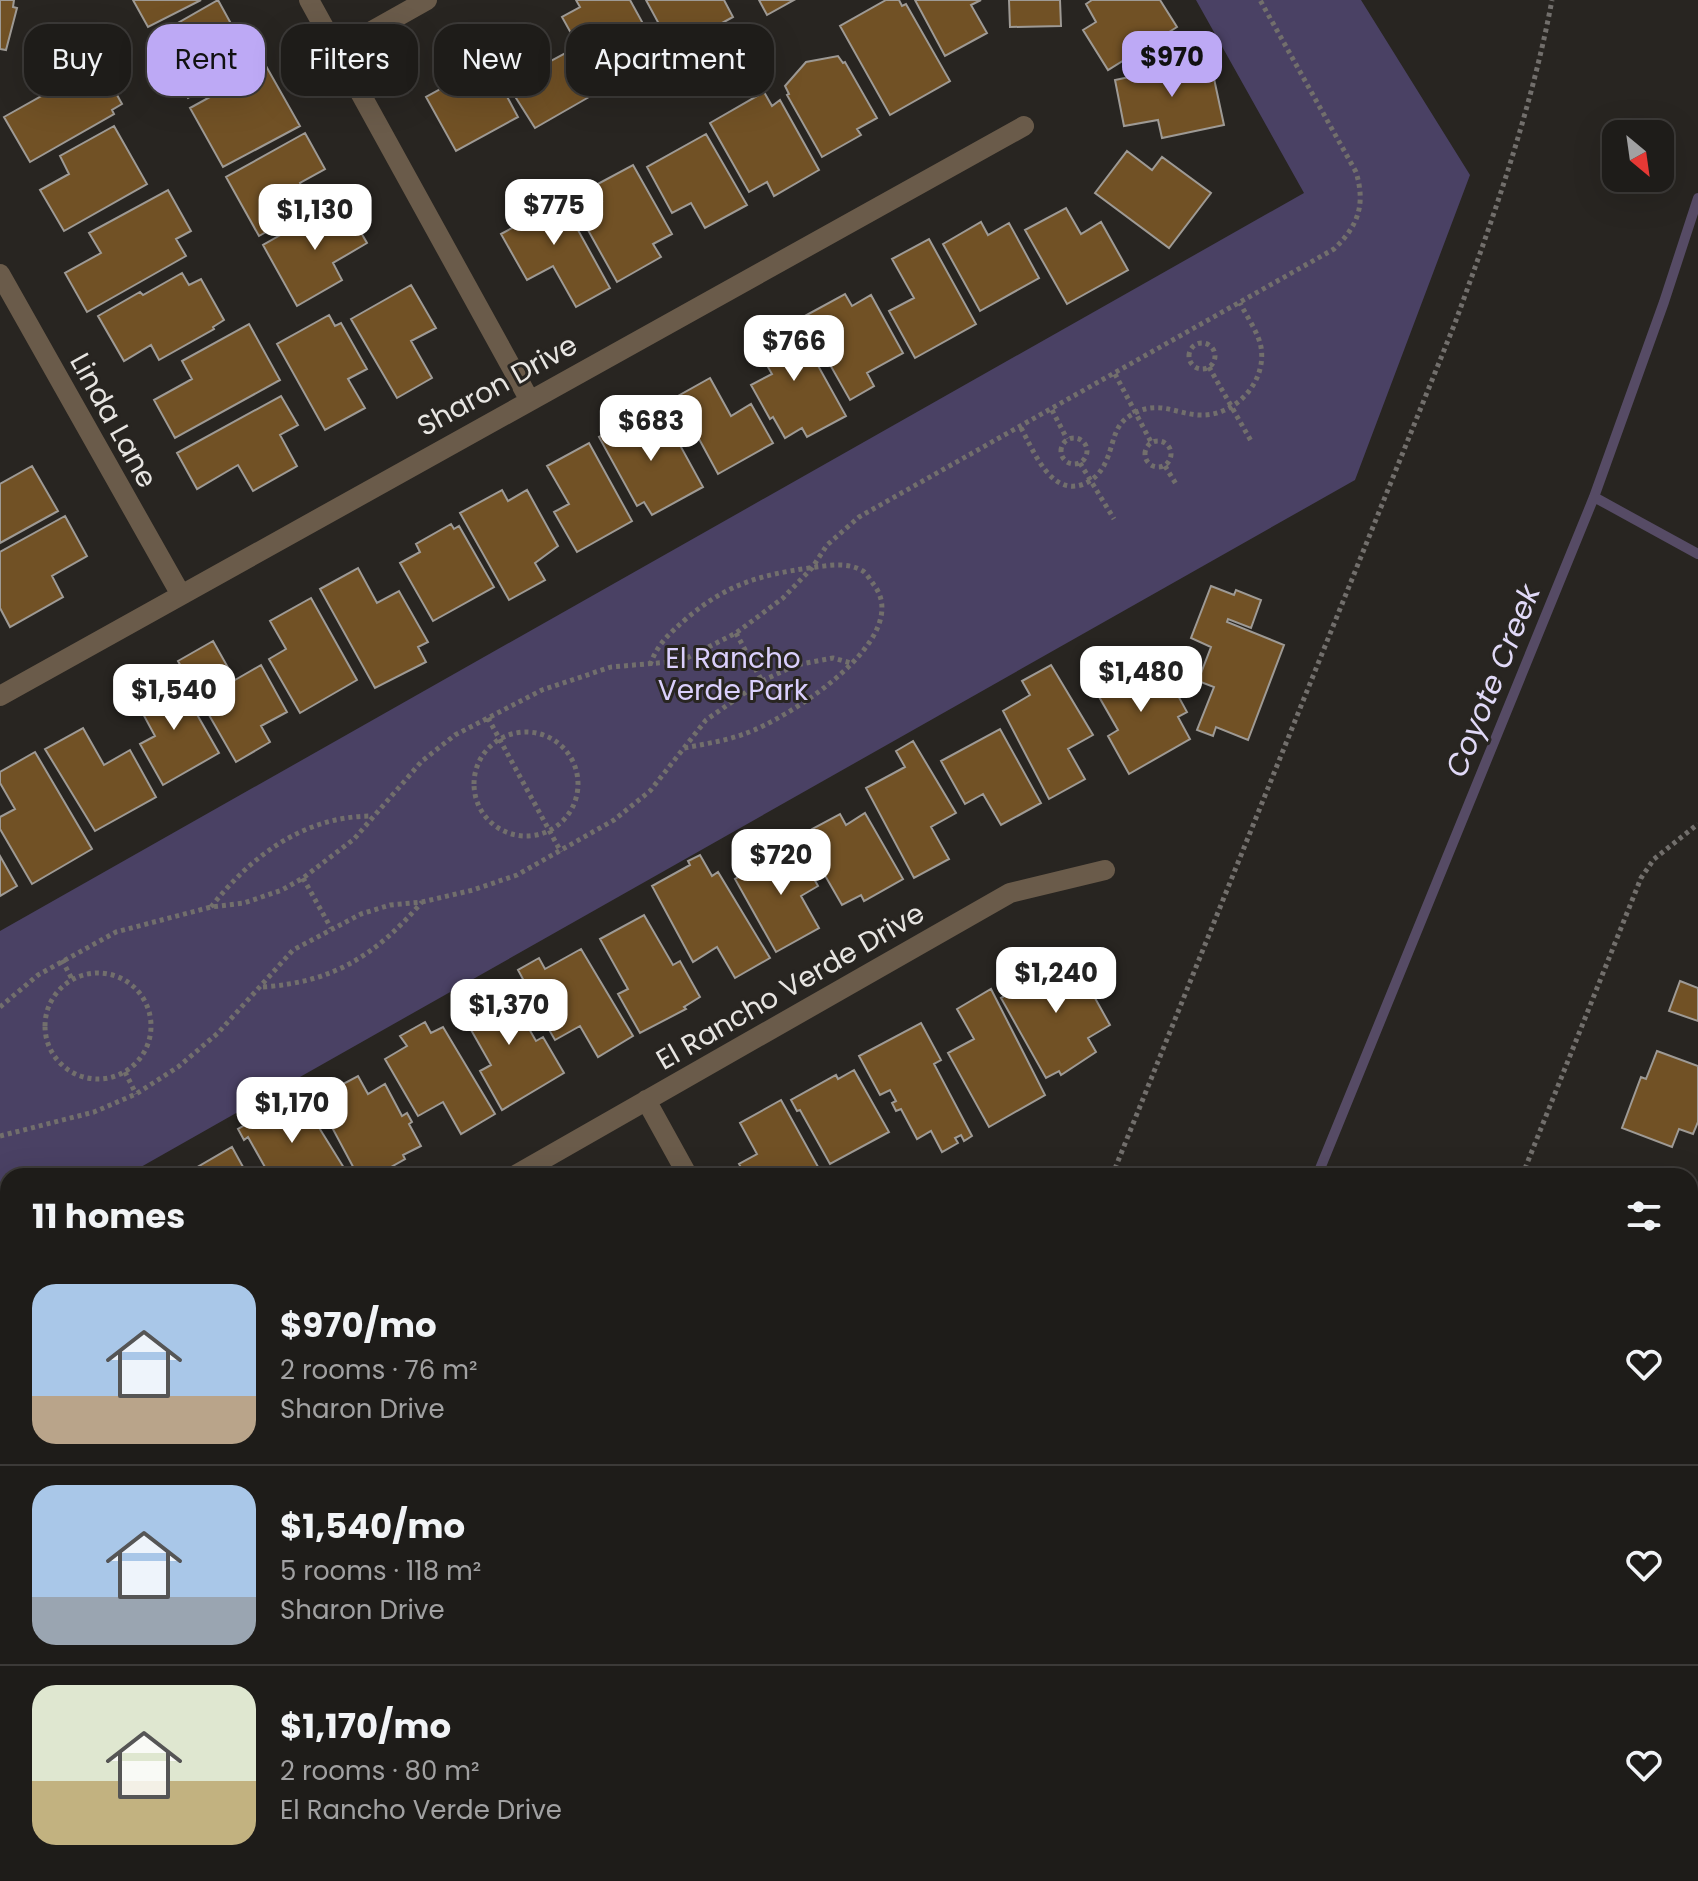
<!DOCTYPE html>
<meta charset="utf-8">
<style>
:root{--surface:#1e1c19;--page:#262522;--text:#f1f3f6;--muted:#a1a1a2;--line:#3c3a38;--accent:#bda9f5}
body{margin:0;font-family:Poppins,sans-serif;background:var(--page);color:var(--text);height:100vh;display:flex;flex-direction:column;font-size:30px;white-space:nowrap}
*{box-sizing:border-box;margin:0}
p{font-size:26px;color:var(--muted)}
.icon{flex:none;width:44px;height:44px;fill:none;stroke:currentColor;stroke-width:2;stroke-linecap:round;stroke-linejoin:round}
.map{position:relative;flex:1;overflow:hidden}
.sheet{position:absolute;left:0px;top:1168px;width:1698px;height:714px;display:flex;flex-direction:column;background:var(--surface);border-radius:24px 24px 0 0;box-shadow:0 8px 32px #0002,0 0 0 2px var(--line)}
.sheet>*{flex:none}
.hud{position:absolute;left:24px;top:24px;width:800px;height:72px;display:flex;gap:16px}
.needle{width:52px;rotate:151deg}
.controls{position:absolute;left:1602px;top:120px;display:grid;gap:16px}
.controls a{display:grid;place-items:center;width:72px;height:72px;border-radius:16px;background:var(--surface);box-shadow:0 8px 32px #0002,0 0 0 2px var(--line);font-size:40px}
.price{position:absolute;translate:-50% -68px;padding:0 18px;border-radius:16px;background:#fff;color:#222;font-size:26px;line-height:52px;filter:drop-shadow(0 2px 4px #0008)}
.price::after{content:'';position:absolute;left:50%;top:48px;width:24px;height:18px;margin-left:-12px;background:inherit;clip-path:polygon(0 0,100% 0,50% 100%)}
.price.active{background:var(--accent);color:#111}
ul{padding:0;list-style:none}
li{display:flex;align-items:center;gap:24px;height:200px;padding:0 32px}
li+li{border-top:2px solid var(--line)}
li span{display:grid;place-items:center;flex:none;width:224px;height:160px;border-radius:24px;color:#555}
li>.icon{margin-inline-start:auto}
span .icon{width:96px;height:96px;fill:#fffc;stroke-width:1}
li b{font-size:34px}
h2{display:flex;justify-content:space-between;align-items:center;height:96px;padding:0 32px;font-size:34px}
.chip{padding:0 28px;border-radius:24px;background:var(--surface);box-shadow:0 8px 32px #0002,0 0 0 2px var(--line);font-size:28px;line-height:72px}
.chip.active{background:var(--accent);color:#111}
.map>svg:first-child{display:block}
.green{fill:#4a4164}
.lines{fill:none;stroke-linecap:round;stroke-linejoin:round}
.stream{stroke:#564b65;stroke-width:10}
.building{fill:#715125;stroke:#9e9a95;stroke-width:2}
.path{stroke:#726f6c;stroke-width:5;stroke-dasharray:4 4;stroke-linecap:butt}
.minor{stroke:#6a5b4a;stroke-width:20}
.labels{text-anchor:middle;stroke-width:6;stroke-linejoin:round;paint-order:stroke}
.street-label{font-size:28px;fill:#e7e5e2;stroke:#282521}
.park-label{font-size:28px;fill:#dacffc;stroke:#282521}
.water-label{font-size:30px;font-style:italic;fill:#e0d9f7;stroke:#282521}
</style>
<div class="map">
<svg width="1698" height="1881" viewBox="0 0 1698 1881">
<rect width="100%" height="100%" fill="#282521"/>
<!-- green -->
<path class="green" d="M1196,0H1361L1470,175L1355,480L125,1176H8V1242L0,1247V931L1304,193Z"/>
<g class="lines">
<!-- stream -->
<path class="stream" d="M1594,497L1698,554
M1317,1176L1594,497L1664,302L1698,198
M1033,1881L1035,1874"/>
</g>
<!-- building -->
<path class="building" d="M0,0H14L13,7L17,8L6,50L0,49Z
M133,0H201L148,27Z
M218,0L235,31L243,27L260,58L188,98L172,70L175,68L157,35Z
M576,0H630L652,40L614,61L618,68L614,77L604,83L597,80L562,17L580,7Z
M646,0H724L733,17L673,50Z
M759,0H794L767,15Z
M886,0H899L902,6L906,4L950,81L890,115L840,26Z
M915,0H981L971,5L987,33L945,56Z
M1009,0H1060L1061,26L1010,27Z
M1092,0H1160L1177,27L1108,70L1083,30L1096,22L1086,4Z
M530,24L551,61L571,50L596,93L535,128L485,49Z
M92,50L122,104L112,110L114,114L30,162L4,117L43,95L34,78L79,53L81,56Z
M484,54L518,117L456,151L426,97L453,82L449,74Z
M838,56L843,63L845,62L877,118L857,129L861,135L822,157L787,95L789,94L785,86L806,62Z
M1210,60L1224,125L1162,138L1158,120L1124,126L1115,80Z
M266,66L300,126L223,167L190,108Z
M764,92L772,106L780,100L819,170L774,196L767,182L749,192L710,123Z
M114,126L147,184L64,231L40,190L69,174L60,156Z
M305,133L325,169L300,183L312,206L259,236L226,177Z
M706,134L747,205L705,228L691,203L672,213L647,167Z
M1127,151L1152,170L1162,157L1211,193L1169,248L1095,193Z
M633,165L672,234L653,244L661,257L617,282L579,214L602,201L594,186Z
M546,185L556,204L562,201L610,288L576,307L553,266L527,280L501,234L525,221L515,202Z
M168,190L191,231L176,239L186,256L87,312L65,273L101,253L89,233Z
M342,200L367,243L333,263L342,280L297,306L263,245Z
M1066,208L1081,234L1101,222L1128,270L1067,304L1025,230Z
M981,222L988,235L1009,223L1039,278L980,311L943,244Z
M929,239L976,324L915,358L889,311L914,298L892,259Z
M182,273L189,285L201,279L224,320L213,327L214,329L159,360L151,345L124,361L98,316L140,292L143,295Z
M411,285L436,328L411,341L432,378L397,398L351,319Z
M845,294L852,306L871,295L903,353L867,373L874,386L850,400L803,317Z
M329,315L335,326L341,323L367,369L348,379L365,408L325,430L277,344Z
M791,317L846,416L807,437L802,428L785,438L773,417L770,419L751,385L772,374L752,339Z
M249,324L280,380L175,438L154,400L192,379L182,361Z
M710,378L731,416L751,404L773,443L718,474L698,437L693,439L671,400Z
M281,396L298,425L280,435L297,466L253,491L238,465L197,489L177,453Z
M637,416L643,427L664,416L703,487L652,515L644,502L637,506L599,437Z
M589,443L632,521L577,552L554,512L569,504L547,466Z
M32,466L58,511L0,543V484Z
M502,490L508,501L527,490L558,546L535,563L545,580L509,600L460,513Z
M65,516L87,556L52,576L63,597L10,627L0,608V552Z
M451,524L454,529L459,526L494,587L433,621L400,563L420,552L416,544Z
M358,568L377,603L399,591L428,642L418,647L426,662L375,688L320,589Z
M1211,586L1234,595L1236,590L1261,600L1251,628L1228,619L1227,622L1284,645L1248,740L1216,727L1213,736L1197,730L1214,687L1198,681L1211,647L1191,638Z
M311,598L357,680L300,713L269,659L286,649L270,621Z
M213,641L235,680L261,665L287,712L261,726L270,742L236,762L178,661Z
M1133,656L1152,688L1169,679L1187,712L1178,717L1190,739L1129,774L1108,736L1118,730L1090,681Z
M1051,665L1093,735L1068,749L1085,779L1049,799L1003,711L1030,695L1022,681Z
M175,676L219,753L163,785L140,744L155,736L135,699Z
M83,728L104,765L130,750L156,797L95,831L45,749Z
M1000,729L1041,803L1001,825L983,794L965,804L941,761Z
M913,741L956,813L931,827L949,859L914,878L866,788L905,767L896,751Z
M35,752L92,849L32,884L0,829V817L15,809L0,783V772Z
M865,813L903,879L864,901L861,895L842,905L808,846L819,840L812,829L840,814L846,825Z
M795,845L818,886L801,896L819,928L776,952L735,879Z
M700,855L712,876L718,872L770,958L735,978L717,947L693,962L652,886L690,865L688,861Z
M0,856L17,886L0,896Z
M644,915L673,965L680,961L700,997L684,1007L686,1009L640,1033L618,994L628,989L600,939Z
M581,949L633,1036L598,1057L580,1026L555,1040L522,983L524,981L518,970L539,958L545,969Z
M1070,953L1110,1025L1088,1038L1096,1052L1061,1075L1059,1071L1046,1078L1001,998L1012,992L1008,986Z
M1680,981L1698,988V1021L1669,1011Z
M502,982L536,1041L543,1037L564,1073L502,1110L480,1071L491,1065L458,1007Z
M991,989L1045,1095L989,1127L948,1053L974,1039L957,1009Z
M425,1022L431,1033L443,1027L495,1114L461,1134L443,1102L418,1116L385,1059L407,1046L400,1036Z
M921,1023L941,1060L934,1064L972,1136L964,1141L961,1135L955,1138L958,1143L942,1152L931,1131L917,1139L901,1109L896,1111L892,1103L896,1101L890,1090L880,1095L859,1056Z
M1657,1051L1698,1066V1122L1693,1134L1679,1129L1672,1147L1622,1128L1641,1077L1646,1079Z
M854,1070L889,1132L830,1164L800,1110L797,1111L791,1100L836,1075L838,1079Z
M358,1076L368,1094L385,1084L402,1116L407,1113L412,1122L409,1124L421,1146L403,1155L405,1159L375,1176H358L327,1118L341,1110L330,1091Z
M781,1100L822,1174L818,1176H746L739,1164L757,1154L740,1123Z
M281,1105L286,1115L305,1105L349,1176H270L248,1137L244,1140L238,1129Z
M232,1147L248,1176H191L189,1172Z
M8,1273V1357L0,1343V1277Z
M0,1358L8,1372V1388L0,1392Z
M1694,1455L1698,1462V1532L1690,1537V1457Z
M1698,1546V1621L1690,1609V1552Z
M0,1728L8,1742V1768L0,1772Z
M1698,1743V1800L1690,1805V1748Z
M0,1802L8,1814V1858L0,1862Z
M1695,1818L1698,1823V1881H1672L1668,1874H1690V1821Z
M8,1869V1874H78L82,1881H0V1874Z
M232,1874H283L280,1876L282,1881H236Z
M320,1874H361L352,1881H307Z
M384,1874H457L444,1881H388Z
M482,1874H508L512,1881H469Z
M703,1874H778L766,1881H707Z
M1333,1874H1405L1401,1881H1330Z
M1428,1874H1486L1492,1881H1421Z"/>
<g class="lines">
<!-- path -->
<path class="path" d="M1189 356a13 13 0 1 1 26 0a13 13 0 1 1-26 0Z
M1209,367L1251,441
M1115,374L1151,442
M1052,410L1067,439
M1021,428C1034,451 1052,501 1088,482C1097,477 1103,469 1107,459C1116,437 1113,422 1139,411C1161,402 1178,414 1199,415C1235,417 1267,382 1261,347C1258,332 1247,317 1240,303
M1061 451a13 13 0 1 1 26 0a13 13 0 1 1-26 0Z
M1145 454a13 13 0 1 1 26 0a13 13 0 1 1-26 0Z
M1080,463L1114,519
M1165,466L1176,484
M736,633L762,681
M650,665C658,643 669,634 687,618C726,585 759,575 809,568C827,566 846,561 863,571C867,574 871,581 874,585C915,639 786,720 744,734C725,741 704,744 684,748
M488,718L561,852
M474 784a52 52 0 1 1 104 0a52 52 0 1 1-104 0Z
M303,878L331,928
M211,907C251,856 304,816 372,816
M62,960L73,981
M45 1026a53 53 0 1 1 106 0a53 53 0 1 1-106 0Z
M263,987C334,982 376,955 422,902
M0,1007L38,975L116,932L211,907L244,903L282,890L303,878L354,839L422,761L455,735L542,690L611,667L681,661L736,633L783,598L812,568L827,545L859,517L1334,249C1358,226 1366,205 1356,172L1260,0
M125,1072L136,1094
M0,1136L94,1112L136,1094L178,1067L218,1033L293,950L361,914L390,905L422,902L473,890L517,875L614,820L650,791L706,720L762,681L796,665L833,658L851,663
M1112,1176L1455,323C1494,216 1531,111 1552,0
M1522,1176L1641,878L1654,859L1698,824
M829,1881L831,1874
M1238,1881L1241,1874"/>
<!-- minor -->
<path class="minor" d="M309,0L529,399
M338,50L427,0
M0,274L180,593
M0,696L1024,126
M646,1100L688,1176
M514,1176L1010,893L1105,870
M1690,1313L1698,1325
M0,1467L8,1462
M0,1589L8,1604
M152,1874L156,1881
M596,1874L600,1881
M1574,1874L1579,1881"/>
</g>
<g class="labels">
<!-- street labels -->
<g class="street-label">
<text transform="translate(497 385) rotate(-29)" y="10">Sharon Drive</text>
<text transform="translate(114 420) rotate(61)" y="10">Linda Lane</text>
<text transform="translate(790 986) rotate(-30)" y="10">El Rancho Verde Drive</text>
</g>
<!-- park labels -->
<g class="park-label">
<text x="733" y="668">El Rancho<tspan x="733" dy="32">Verde Park</tspan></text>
</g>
<!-- water labels -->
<g class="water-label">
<text transform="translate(1493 681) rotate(-68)" y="10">Coyote Creek</text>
</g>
</g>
</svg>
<div class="controls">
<a><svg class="needle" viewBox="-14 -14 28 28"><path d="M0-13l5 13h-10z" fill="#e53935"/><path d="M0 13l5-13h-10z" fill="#a1a1a2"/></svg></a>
</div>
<b class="price active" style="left:1172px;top:99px">$970</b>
<b class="price" style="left:554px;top:247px">$775</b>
<b class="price" style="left:315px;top:252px">$1,130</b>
<b class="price" style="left:794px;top:383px">$766</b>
<b class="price" style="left:651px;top:463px">$683</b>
<b class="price" style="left:1141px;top:714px">$1,480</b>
<b class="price" style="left:174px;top:732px">$1,540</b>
<b class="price" style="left:781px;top:897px">$720</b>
<b class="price" style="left:1056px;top:1015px">$1,240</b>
<b class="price" style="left:509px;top:1047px">$1,370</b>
<b class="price" style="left:292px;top:1145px">$1,170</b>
<div class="hud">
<a class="chip">Buy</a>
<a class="chip active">Rent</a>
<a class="chip">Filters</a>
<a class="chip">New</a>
<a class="chip">Apartment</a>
</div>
<section class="sheet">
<h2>11 homes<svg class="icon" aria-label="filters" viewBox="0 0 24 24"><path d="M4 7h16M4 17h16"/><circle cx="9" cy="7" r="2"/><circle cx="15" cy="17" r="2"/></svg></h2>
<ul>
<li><span style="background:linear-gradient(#a9c7e8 70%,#b9a48a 0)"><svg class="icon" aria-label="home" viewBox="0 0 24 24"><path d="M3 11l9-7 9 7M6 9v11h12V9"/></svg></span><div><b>$970/mo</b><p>2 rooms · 76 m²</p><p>Sharon Drive</p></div><svg class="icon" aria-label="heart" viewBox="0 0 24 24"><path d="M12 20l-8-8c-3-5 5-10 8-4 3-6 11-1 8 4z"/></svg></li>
<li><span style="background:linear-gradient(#a9c7e8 70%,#9aa5b1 0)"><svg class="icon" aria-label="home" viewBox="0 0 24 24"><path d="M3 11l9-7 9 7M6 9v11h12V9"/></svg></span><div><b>$1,540/mo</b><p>5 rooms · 118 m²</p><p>Sharon Drive</p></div><svg class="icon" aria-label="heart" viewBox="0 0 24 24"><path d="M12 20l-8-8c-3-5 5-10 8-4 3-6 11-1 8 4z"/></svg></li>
<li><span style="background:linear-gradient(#dfe7d0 60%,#c2b280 0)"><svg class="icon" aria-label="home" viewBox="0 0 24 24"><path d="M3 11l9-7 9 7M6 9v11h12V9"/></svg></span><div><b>$1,170/mo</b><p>2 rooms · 80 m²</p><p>El Rancho Verde Drive</p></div><svg class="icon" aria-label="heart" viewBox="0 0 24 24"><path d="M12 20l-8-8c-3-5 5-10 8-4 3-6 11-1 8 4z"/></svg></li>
</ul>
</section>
</div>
